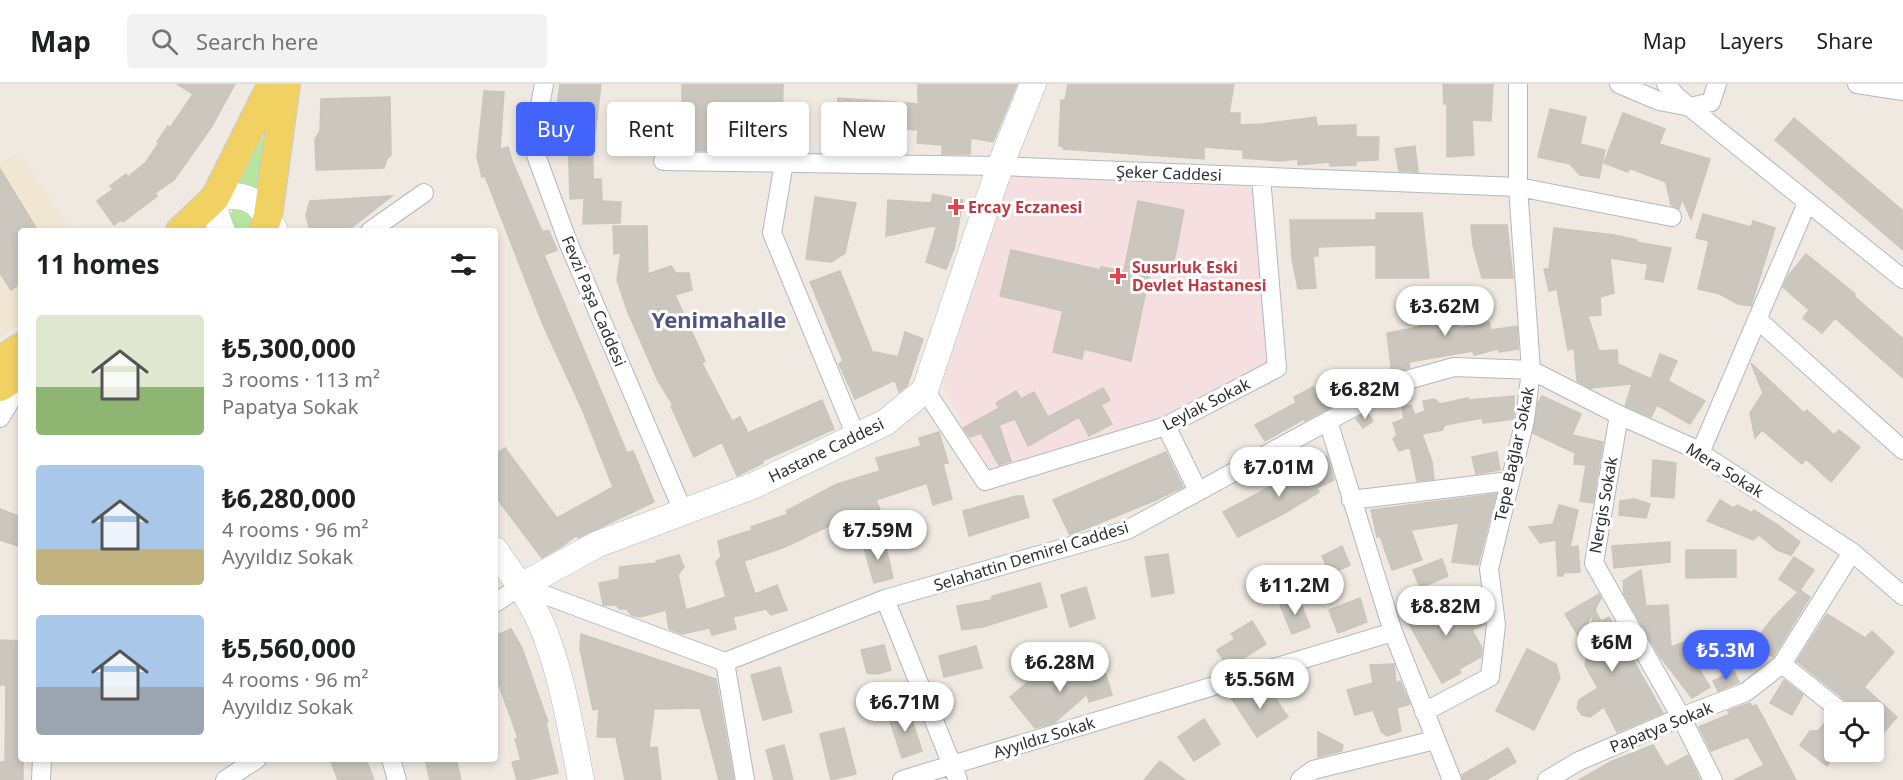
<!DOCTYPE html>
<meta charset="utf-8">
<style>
:root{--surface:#fff;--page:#f2f2f2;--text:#202124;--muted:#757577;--line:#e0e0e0;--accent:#4264fb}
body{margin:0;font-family:"Noto Sans",sans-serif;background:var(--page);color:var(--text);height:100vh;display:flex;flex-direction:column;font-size:22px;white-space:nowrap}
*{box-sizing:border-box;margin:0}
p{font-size:20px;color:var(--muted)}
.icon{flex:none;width:33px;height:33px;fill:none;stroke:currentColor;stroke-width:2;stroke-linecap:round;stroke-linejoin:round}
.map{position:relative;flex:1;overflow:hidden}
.panel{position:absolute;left:18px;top:144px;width:480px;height:534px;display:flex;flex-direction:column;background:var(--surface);border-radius:6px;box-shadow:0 3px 9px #0003}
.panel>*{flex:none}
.top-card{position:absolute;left:516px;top:18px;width:570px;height:54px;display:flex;gap:12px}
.fabs{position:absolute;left:1824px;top:618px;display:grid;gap:12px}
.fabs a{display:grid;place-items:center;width:60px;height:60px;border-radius:6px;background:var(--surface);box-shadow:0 3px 9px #0003;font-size:30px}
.price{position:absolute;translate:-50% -51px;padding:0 14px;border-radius:21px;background:#fff;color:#222;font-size:20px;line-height:39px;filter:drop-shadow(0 2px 3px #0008)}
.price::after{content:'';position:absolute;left:50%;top:36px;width:18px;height:14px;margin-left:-9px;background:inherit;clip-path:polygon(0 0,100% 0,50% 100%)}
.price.selected{background:var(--accent);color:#fff}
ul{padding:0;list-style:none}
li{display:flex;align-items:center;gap:18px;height:150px;padding:0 18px}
li span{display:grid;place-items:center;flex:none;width:168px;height:120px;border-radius:6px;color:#555}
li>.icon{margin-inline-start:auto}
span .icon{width:72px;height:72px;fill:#fffc;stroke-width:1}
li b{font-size:26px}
h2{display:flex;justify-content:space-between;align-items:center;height:72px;padding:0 18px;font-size:26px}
.pill{padding:0 21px;border-radius:6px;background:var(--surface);box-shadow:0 3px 9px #0003;font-size:21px;line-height:54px}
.pill.selected{background:var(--accent);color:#fff}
header{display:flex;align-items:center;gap:36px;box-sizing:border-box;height:84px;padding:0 30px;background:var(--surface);border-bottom:2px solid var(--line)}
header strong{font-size:28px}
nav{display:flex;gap:33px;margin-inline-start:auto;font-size:21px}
.search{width:420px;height:54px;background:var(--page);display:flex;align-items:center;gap:15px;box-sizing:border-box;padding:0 21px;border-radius:6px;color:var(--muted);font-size:22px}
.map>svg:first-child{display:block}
.education{fill:#f0e6d1}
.medical{fill:#f5dfe0}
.green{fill:#b6e59e}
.building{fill:#cbc7bf;stroke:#cbc5ba;stroke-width:1.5}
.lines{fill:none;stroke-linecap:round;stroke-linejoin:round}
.street-casing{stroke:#b4b7c1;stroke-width:20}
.secondary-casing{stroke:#b4b7c1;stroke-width:27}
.primary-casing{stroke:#c9c9c9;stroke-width:30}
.street{stroke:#fff;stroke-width:18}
.secondary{stroke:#fff;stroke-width:26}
.primary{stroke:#f2d163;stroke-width:28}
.health-dot{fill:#e0444e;stroke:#fff;stroke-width:2}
.labels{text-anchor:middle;stroke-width:6;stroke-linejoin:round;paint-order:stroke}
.street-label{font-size:16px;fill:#2e2e2e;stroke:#fff}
.health-label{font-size:16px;font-weight:bold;fill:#be3a42;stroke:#fff;text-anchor:start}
.district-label{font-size:22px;font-weight:bold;fill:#4d5680;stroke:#fff}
</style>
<header>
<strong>Map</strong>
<div class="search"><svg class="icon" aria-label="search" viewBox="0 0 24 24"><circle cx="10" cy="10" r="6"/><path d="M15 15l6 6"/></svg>Search here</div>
<nav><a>Map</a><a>Layers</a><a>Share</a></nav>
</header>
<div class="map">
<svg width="1903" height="696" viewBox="0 0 1903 696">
<rect width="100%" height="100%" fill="#efe9e1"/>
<!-- education -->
<path class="education" d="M19,69L71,147H21V239L0,253V80Z"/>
<!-- medical -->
<path class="medical" d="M1004,91L1254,104L1269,280L1163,333L986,387L943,300Z"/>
<!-- green -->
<path class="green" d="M270,42L261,114L232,103Z
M234,124L254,127L253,144C247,148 239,148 233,144L229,132Z"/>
<!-- building -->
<path class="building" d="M177,0H235L212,42L174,96L155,109L157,112L123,138L121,136L114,141L97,117L113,105L110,102L126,90L128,93L146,78L159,59L157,58L168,42L170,44L193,10Z
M560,0H601L595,50H593V95H601L602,117L621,118L620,139L583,140L584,114L570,115L568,48L554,47Z
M682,0H783L782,68L684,66V54L674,51L672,46L673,27L682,25Z
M918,0H1017L993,58L971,54L970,70H942V61L917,59L918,46L856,40L855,57L835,56L838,14L921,20L918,17Z
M1068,0H1234L1229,29H1240V41L1262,40L1316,33L1317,42L1356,41V53H1379L1378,76L1356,77V81L1330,82V78L1298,81V75L1281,77L1243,74V66L1204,63V75L1063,65V62H1059L1061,16H1065Z
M1443,0H1493L1491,37L1472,36L1474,71L1447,73V20H1444Z
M484,7L504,8L500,65L508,63L512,77L542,147H549L557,166L544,171L627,369L633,367L654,418L578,454L577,451L561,463L542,474L495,412V370L505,364L557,434L613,403L582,325L543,241L485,92L482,93L477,73Z
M390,13L391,71L387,75L384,84L316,86L315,55L320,47L321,15Z
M1550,25L1586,33L1580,60L1605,66L1599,94L1580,91L1570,80L1538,73Z
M1623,29L1665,45L1659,60L1710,75L1691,135L1682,114L1679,125L1671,121L1666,98L1629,84L1628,88L1604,79Z
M1794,34L1903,127V166L1775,56Z
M1415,62L1418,88L1399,87L1395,65Z
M0,85L38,147H21V199L11,206L0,189Z
M933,110L963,116L954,165L946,185L926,178L937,141L886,152L888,116L931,119Z
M392,112L347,147H310L306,131L310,117Z
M815,113L856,119L845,169L831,178L806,175Z
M1138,117L1184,126L1173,183L1152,179L1131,277L1084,265L1082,275L1053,268L1063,227L1000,212L1011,166L1101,186V183L1124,187Z
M1376,129H1422L1429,194H1376V161L1318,163V172H1313L1316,204L1298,205L1292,175L1290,136H1376Z
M1703,130L1751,143L1753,137L1775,144L1751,222L1738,220L1720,210L1698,205L1709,157L1696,154Z
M1471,141H1507L1513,194H1482L1473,161Z
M613,142H647L648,190L671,182L676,189H689L692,206L675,211L705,277L702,279L732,337L740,333L748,349L822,316L834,345L762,377L763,379L737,392L722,358L694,373L671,322L673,321L658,297L627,226L617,196L621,169L614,170Z
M1554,144L1614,151L1637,156L1636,158L1671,164L1663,198L1645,195L1648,180L1610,174L1614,209L1600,213L1601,231L1588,232L1599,267L1617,266L1618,280L1651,295L1660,270L1677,277L1668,297L1705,317L1690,340L1657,321L1651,333L1625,322L1632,300L1590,304L1577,297L1574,264L1568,266L1557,205L1549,207L1544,185H1549Z
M1806,170L1855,210L1854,212L1903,255V294L1835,234L1822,249L1803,234L1809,226L1783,203L1788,192Z
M840,187L874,272L875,268L898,273L905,248L923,255L907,302L899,308L895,296L855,315L839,280L843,277L810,198Z
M1455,217L1459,244L1489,238L1491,246L1517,242L1518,265L1499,268L1498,265L1474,271L1473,267L1409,278L1410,284L1392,289L1387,249L1419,243L1416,223Z
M1751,279L1804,329L1807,326L1834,351L1839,346L1860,363L1831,398L1806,375L1802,380L1762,346L1755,354L1750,329L1763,309Z
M1345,291L1356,309L1305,337L1304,335L1265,357L1255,341L1296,319L1294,313L1313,303L1316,308Z
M1103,304L1110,316L1101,321L1112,340L1089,352L1079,333L1028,362L1015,335L999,341L1011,377L999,381L981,349L970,353L963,344L999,324L996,319L1016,307L1021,315L1034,308L1048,333Z
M1514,312V335L1483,339L1482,334L1445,341L1442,346L1422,350L1432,378L1434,395L1417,397L1410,363L1399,367L1393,355L1397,351L1393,339L1404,335L1402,324L1411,321L1415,331L1425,327L1423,317L1435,315L1440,320L1468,314V316Z
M1542,312L1581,330L1572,351L1603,358L1593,419L1580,417L1586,381L1574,380L1575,369L1533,349L1538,319Z
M1367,328L1373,337L1363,344L1356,335Z
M939,348L948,379L943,380L952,415L933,421L927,399L876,416L880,426L856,435L854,430L785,463L744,477L755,510L777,501L787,526L771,531L766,525L733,533L736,545L712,551L710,544L682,550L669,545L666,526L640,533L631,531L627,525H620L616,521H603L599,499L619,495L620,483L657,479L656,477L679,471L684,483L678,491L686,526L726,513L716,478L721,473L718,457L752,446L751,443L788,430L786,427L837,400L880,387L876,374L921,362L919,354Z
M1166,368L1183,403L1156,416L1070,451L1053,416Z
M1497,368L1500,386L1476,390L1472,373Z
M1327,372L1334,396L1317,404L1319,408L1285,429L1238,453L1223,428Z
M1653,376L1676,379L1674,414L1651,412Z
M1496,410L1478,481L1452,478L1459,439L1411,446L1422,476L1392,486L1380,452L1377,453L1371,426Z
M1016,412H1023L1029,433L969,452L963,427Z
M1634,415L1650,420L1646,434L1619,431L1620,417Z
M1720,416L1733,424L1738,421L1752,429L1754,426L1778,441L1800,458L1791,471L1777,466L1759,451L1753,456L1707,437Z
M1559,421L1578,426L1570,463L1578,462L1580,488L1563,489V492H1558L1556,456L1540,459L1529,443L1553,440Z
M0,425L21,433V463L0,456Z
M884,455L893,494L874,499L863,461Z
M1670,458V478L1614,484L1612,462Z
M1342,462L1350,481L1330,490L1322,472Z
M1686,466H1736V493L1686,494Z
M1168,470L1174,509L1152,513L1145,473Z
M1794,473L1814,486L1800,506L1810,513L1773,573L1753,560L1771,536L1798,508L1779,495Z
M1442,475L1448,492L1420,504L1413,486Z
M1641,486L1646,522L1668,521L1671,563L1684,558L1693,582L1696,580L1710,603L1692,614L1659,571L1624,510L1623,497Z
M1040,499L1047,523L983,543L962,546L957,522L991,516L992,512Z
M1086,503L1095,534L1070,543L1061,511Z
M1599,510L1601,514L1595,526L1601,537L1609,533L1663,629L1617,648L1604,623L1590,633L1582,631L1577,624L1579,616L1598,604L1585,581L1594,527L1580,555L1565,530Z
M1419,511L1435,539L1478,518L1483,528L1484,540L1472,546L1482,564L1481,573L1459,585L1461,589L1442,599L1408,538L1402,521Z
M1299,514L1310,543L1292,550L1280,521Z
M1360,514L1367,538L1338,549L1329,526Z
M1827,530L1865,554L1872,547L1894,568L1864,603L1897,633L1874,660V620L1867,628H1853L1849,619L1797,577Z
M1252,537L1266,560L1228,584L1217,566L1235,555L1231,550Z
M511,545L522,564L548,638L546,639L558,689L527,696H517L512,678L521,676L515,655L518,654L499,601L495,602V552Z
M581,550L716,595L734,696H719L700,624L654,625L649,664L657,663L661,696H625L616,653H597L599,625L593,626L580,565Z
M0,556L21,557V677H23V696H0V678H5L6,601H0Z
M884,561L891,586L878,590L867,589L861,566Z
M976,562L982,584L944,593L939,572Z
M1527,565L1556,580L1560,594L1534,646L1496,627Z
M1102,579L1112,611L1089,618L1087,610L1054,639L1035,644L1010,613L1049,580L1058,591Z
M1394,580L1396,599L1400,597L1410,620L1397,624L1401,647L1387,652L1381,647L1373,626L1355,631L1347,606L1373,599L1370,581Z
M780,583L792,628L763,636L751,591Z
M1734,587L1739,598L1718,607L1713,597Z
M1784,596L1803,611L1792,631L1770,619Z
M1268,603L1288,633L1257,653L1232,615L1246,606L1250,613Z
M1750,619L1752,623L1756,621L1762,631L1796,696H1734L1764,681L1748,653L1711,667L1699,643L1730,630L1728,627Z
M908,623L922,667L902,674L888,631Z
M1830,633L1834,636V672L1827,682L1800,661L1810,647H1818Z
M1204,635L1220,660L1194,677L1178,653Z
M844,644L856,690L831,696L820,650Z
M1318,648L1343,661L1342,667L1318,673Z
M784,661L793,696H774L766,666Z
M1653,661L1666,683L1688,671L1700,696H1579L1610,678Z
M1508,664L1516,678L1486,696H1463L1462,691Z
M330,675H366L374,696H338Z
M425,675H456L461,696H430Z
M1160,677L1185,696H1144Z"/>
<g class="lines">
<defs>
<path id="street" d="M544,0L535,48L536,71L568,158L683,427
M1619,0L1659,17L1691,23L1711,18L1717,0
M1666,0L1677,13L1903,195
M1857,0L1903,7
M663,77L1000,82L1518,103L1672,133
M784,79L772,149L856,352
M370,147L424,109
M1757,235L1903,366
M925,306L985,397L1166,342L1277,284L1261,93
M1619,331L1594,479L1681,633L1713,696
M0,334L21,299
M1328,337L1393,548L1452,696
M1166,342L1198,407
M1700,369L1807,119
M1351,416L1510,397
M885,515L958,696
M495,519L521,502L725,578L885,515L1127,446L1400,298L1454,283L1531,286L1619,331L1693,364L1852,468L1903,512
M725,578L745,696
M1782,580L1842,628
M1424,628L1490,593L1496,541L1489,485L1525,336L1531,286L1518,103V0
M391,675L397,696
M41,696L42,675
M225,696L257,675
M902,696L1393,548
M1300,696L1313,686L1435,656
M1547,696L1579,677L1681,633L1746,608L1782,580L1852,468"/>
<path id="secondary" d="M222,147L216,131L215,114C248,107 261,118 275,147
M495,466C513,492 534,519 545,549C563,596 571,646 581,696
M521,502L598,460L755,401L886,338L925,306L1000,82L1033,0"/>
<path id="primary" d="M180,147L215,114L272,0
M263,147L268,132L286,0
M0,277L21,263
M0,303L21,290"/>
</defs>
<!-- street casing -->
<use href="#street" class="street-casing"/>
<!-- secondary casing -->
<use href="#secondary" class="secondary-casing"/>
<!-- primary casing -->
<use href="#primary" class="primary-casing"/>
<!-- street -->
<use href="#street" class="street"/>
<!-- secondary -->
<use href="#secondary" class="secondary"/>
<!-- primary -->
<use href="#primary" class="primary"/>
</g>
<!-- markers -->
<g class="health-dot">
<path d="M953 114h6v6h6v6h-6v6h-6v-6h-6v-6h6z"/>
<path d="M1115 183h6v6h6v6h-6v6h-6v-6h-6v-6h6z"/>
</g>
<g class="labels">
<!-- street labels -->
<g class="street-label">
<text transform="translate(1169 89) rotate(2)" y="6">Şeker Caddesi</text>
<text transform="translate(594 217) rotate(67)" y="6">Fevzi Paşa Caddesi</text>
<text transform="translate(1206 320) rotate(-27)" y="6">Leylak Sokak</text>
<text transform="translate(826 366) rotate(-26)" y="6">Hastane Caddesi</text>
<text transform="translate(1514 370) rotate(-78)" y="6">Tepe Bağlar Sokak</text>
<text transform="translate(1725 386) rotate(32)" y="6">Mera Sokak</text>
<text transform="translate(1603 421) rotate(-80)" y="6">Nergis Sokak</text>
<text transform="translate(1031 472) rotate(-17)" y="6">Selahattin Demirel Caddesi</text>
<text transform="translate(1661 643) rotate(-22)" y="6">Papatya Sokak</text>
<text transform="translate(1044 653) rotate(-17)" y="6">Ayyıldız Sokak</text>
</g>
<!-- health labels -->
<g class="health-label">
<text x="968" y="129">Ercay Eczanesi</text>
<text x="1132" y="189">Susurluk Eski<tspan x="1132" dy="18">Devlet Hastanesi</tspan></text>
</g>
<!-- district labels -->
<g class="district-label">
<text x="719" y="244">Yenimahalle</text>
</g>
</g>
</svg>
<div class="fabs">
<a><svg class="icon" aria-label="locate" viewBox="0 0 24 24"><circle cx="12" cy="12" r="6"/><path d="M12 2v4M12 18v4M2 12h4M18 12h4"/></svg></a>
</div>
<b class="price" style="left:1445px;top:253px">₺3.62M</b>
<b class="price" style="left:1365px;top:336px">₺6.82M</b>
<b class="price" style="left:1279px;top:414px">₺7.01M</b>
<b class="price" style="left:878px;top:477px">₺7.59M</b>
<b class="price" style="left:1295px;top:532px">₺11.2M</b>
<b class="price" style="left:1446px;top:553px">₺8.82M</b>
<b class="price" style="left:1612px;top:589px">₺6M</b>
<b class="price selected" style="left:1726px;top:597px">₺5.3M</b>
<b class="price" style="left:1060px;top:609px">₺6.28M</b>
<b class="price" style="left:1260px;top:626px">₺5.56M</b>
<b class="price" style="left:905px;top:649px">₺6.71M</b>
<div class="top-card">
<a class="pill selected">Buy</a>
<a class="pill">Rent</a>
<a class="pill">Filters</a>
<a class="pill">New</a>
</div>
<section class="panel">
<h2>11 homes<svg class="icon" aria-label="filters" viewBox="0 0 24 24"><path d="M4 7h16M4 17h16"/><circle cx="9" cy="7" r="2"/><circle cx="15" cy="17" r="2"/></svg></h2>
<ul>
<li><span style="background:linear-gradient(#dfe7d0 60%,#8fb573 0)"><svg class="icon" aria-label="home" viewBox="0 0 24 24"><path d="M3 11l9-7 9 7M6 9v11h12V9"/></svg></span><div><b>₺5,300,000</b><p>3 rooms · 113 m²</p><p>Papatya Sokak</p></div></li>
<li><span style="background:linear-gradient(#a9c7e8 70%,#c2b280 0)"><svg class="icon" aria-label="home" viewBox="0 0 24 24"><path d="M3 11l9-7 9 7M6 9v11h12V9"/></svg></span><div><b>₺6,280,000</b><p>4 rooms · 96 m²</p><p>Ayyıldız Sokak</p></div></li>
<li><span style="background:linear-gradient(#a9c7e8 60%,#9aa5b1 0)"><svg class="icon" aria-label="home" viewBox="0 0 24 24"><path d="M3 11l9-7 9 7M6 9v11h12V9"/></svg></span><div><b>₺5,560,000</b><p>4 rooms · 96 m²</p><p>Ayyıldız Sokak</p></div></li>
</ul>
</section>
</div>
